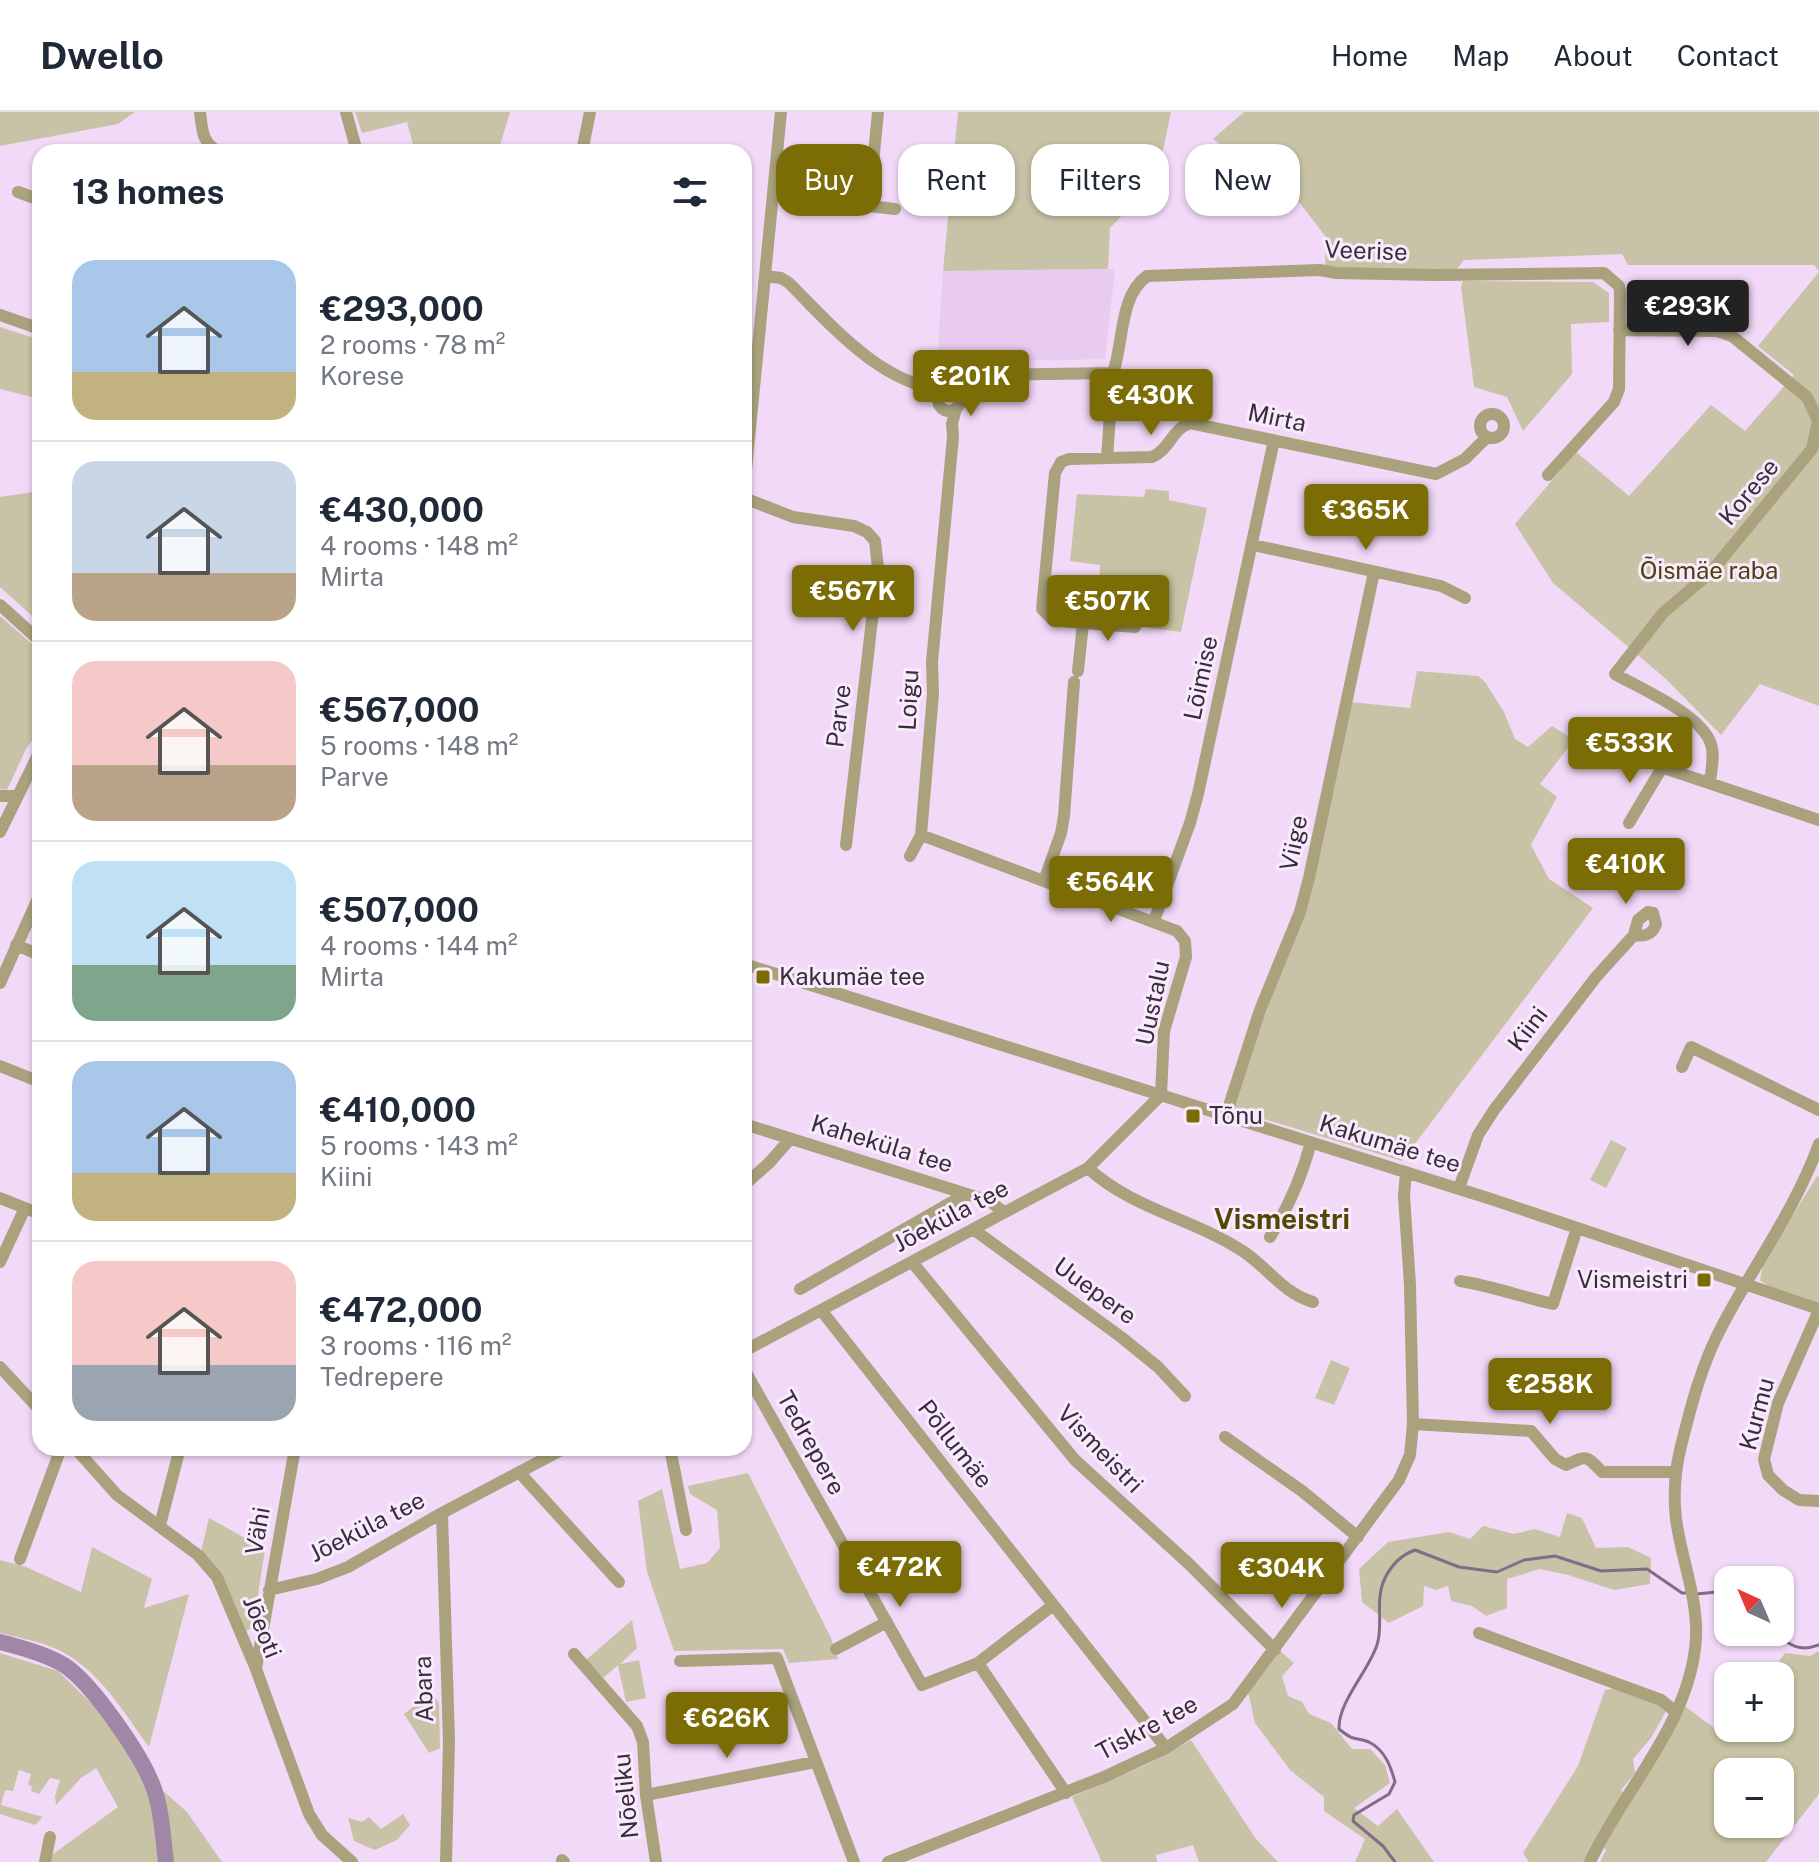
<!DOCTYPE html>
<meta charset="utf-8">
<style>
:root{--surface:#fff;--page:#f6f6f7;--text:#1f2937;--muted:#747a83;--line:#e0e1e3;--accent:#7b6c05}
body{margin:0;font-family:"Public Sans",sans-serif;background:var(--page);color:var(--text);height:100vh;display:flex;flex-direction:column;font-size:30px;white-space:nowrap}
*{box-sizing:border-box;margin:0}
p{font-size:26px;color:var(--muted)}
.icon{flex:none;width:44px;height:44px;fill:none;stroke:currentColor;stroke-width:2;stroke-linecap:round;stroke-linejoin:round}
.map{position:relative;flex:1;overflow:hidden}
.drawer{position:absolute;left:32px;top:32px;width:720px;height:1312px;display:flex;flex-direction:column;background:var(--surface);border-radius:24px;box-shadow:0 2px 6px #0004}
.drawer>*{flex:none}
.guide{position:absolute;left:776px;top:32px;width:760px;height:72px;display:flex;gap:16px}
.needle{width:52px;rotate:316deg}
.fabs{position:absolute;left:1714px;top:1454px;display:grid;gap:16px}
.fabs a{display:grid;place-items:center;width:80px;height:80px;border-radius:16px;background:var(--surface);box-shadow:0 2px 6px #0004;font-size:40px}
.price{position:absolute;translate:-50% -68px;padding:0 18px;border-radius:8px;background:var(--accent);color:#fff;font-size:26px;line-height:52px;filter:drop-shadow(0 2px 4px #0008)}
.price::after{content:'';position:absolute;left:50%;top:48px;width:24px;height:18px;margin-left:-12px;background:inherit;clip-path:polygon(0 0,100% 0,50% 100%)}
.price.selected{background:#222;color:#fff}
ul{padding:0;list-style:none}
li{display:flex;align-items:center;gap:24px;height:200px;padding:0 40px}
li+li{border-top:2px solid var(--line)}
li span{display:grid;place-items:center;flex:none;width:224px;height:160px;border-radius:24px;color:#555}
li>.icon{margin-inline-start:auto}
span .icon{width:96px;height:96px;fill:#fffc;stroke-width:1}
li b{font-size:34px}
h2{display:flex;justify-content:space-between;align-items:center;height:96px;padding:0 40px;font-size:34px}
.tag{padding:0 28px;border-radius:24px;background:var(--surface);box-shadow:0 2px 6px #0004;font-size:28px;line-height:72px}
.tag.selected{background:var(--accent);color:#fff}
header{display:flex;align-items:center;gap:48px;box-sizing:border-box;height:112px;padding:0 40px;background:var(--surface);border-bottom:2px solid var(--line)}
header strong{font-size:38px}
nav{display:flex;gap:44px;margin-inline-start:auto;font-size:28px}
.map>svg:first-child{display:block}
.built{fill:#e8cbef}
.green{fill:#c8c3a6;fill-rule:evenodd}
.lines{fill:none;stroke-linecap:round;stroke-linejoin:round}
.stream{stroke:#826c86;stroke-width:3}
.river{stroke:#a187a7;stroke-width:16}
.minor{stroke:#a9a27d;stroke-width:12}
.poi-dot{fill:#7b6c05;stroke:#faeafd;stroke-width:3}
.labels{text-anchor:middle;stroke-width:6;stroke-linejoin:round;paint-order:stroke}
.street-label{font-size:24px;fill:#382e3a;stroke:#faeafd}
.park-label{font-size:24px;fill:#4b420e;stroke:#faeafd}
.poi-label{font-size:24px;fill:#382e3a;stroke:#faeafd;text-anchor:start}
.quarter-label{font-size:28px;font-weight:bold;fill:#524805;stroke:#faeafd}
</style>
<header>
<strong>Dwello</strong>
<nav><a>Home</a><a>Map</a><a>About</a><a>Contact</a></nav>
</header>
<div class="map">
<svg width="1819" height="1750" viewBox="0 0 1819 1750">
<rect width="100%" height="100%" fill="#f2d9f8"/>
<!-- built -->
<path class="built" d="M1115,157L1105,247L937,251L943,159Z"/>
<!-- green -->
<path class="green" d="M0,0H135L118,12L0,34Z
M355,0H510L498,40H415L407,10L362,21Z
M958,0H1171L1157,67L1110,116L1108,157L943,159Z
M1244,0H1819V159L1814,153H1628L1622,142L1464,148L1457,157L1351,158L1325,154L1326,125L1299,90L1213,27Z
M1819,160V594L1760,572L1721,623L1666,567L1553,471L1515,412L1576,340L1629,384L1711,293L1745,319L1794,263L1758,234Z
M1463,169L1593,170L1609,181V210L1571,212L1572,262L1523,319L1507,285L1474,275L1461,175Z
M0,215L40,228V287L0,277Z
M1146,377L1169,379V388L1207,396L1181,520L1142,515L1141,504L1098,501L1100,453L1070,449L1077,382L1144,385Z
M40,379V511L0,475V385Z
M0,504L40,539V618L26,637L7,678L0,677Z
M1417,559L1478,564L1485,570L1504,600L1515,627L1528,635L1552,614L1574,628L1540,672L1557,685L1531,733L1549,767L1593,796L1402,1049L1231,997L1292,827L1350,590L1410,596Z
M1611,1028L1627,1036L1606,1076L1590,1068Z
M1817,1064L1819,1065V1191L1768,1174L1760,1168L1763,1152Z
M1331,1248L1350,1256L1334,1293L1315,1286Z
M748,1361L831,1526L838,1547L789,1551L783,1537L674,1539L647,1460L638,1389L662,1377L680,1457L707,1451L720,1436L717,1398L690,1382L688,1374Z
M1567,1401L1582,1406L1596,1436L1628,1435L1651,1446L1650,1472L1614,1478L1568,1463L1540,1457L1507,1467V1496L1486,1504L1472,1494L1451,1489L1448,1474L1436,1478L1424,1474L1423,1494L1389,1511L1362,1490L1359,1457L1388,1430L1449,1420L1470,1427L1483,1414L1514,1422L1535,1417L1560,1425Z
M209,1406L265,1437L253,1516L246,1519C235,1489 223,1462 201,1439Z
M92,1435L152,1467L144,1496L189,1482L149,1635C126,1604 104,1566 71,1545C51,1531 23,1527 0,1521V1448L26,1455L81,1480Z
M632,1508L637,1536L620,1552L639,1548L646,1586L626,1590L618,1553L603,1566L586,1548Z
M1280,1539L1294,1551L1282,1564L1288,1584L1302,1590L1309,1602L1331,1611L1352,1637H1370L1385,1653L1390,1671L1354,1696L1378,1714L1397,1697L1434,1750H1355L1365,1727L1324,1699V1685L1290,1658L1255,1611L1248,1580Z
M1819,1539V1682L1766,1750H1600L1606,1738L1604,1736L1682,1592L1722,1622L1728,1616H1780V1564H1768L1785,1541L1810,1544ZM1728,1660H1780V1712H1728Z
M0,1541L58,1559L146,1644L161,1677L187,1700L222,1750H42L118,1695L96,1656L81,1666L56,1693L55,1684L60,1668L50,1666L39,1682L31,1679L32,1674L28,1673L31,1662L19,1658L13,1679L5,1678L1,1693L43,1705L35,1713L0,1702Z
M1616,1576L1651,1588L1666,1599L1651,1626L1633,1647L1635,1661L1621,1678L1625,1683L1583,1750H1529L1523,1741L1578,1654L1605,1578Z
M432,1580L439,1592L440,1636L429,1641L404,1602Z
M1191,1628L1256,1727L1278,1750H1199L1193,1733L1156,1743L1157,1750H1102L1072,1685L1150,1651Z
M403,1702L410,1713L397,1728L375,1738L354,1729L348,1706L362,1710L369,1705L381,1717Z"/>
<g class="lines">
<!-- stream -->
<path class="stream" d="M1696,1482L1728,1479
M1776,1520C1789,1534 1800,1540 1819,1533
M1395,1750L1383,1734L1353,1709L1354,1703L1389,1682L1395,1670C1391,1655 1385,1638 1369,1630C1355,1624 1356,1631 1339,1617C1338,1590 1368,1560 1377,1533C1384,1511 1374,1489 1385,1466C1392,1452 1401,1443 1415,1438L1459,1455L1497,1460L1524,1448L1555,1444L1601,1459L1647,1457L1682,1481H1689"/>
<!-- river -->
<path class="river" d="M0,1530C20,1535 46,1542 64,1553C92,1571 143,1645 154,1677C162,1699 163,1727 166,1750"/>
<!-- minor -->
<path class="minor" d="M200,0C202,18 202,32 220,40
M346,0L357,40
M878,0L869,94L895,97
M582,40L590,0
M18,80L40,88
M765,164L781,166L789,171C833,215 878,269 943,279
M0,203L40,217
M1619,218L1717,219L1732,224L1807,285L1818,309L1812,337L1711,460L1663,501L1615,562C1641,577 1701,602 1711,632C1715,643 1711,659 1710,670
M949,277L981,263L1113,261C1124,230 1119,184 1147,164L1319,158L1337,161L1435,163L1604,161L1619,174L1620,181L1619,277L1614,290L1548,363
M938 288a11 11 0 1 1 22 0a11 11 0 1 1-22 0Z
M1480 314a12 12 0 1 1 24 0a12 12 0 1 1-24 0Z
M1107,346L1113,261
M744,378L781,0
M744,386L793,405L854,414L867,420L875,429L878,456L846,733
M1253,433L1441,474L1465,486
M0,493L40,529
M1083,511L1135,515
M1078,559L1083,511L1053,508L1042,497L1055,361L1061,350L1069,347L1152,345C1170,337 1172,317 1190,311L1436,362L1465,347L1487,325
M1585,615L1638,638L1667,657L1819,708
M0,684H17
M1629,711L1663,654
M0,720L40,639
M910,744L921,723L933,582L932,550L953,325L952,312L956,296
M1044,769L1061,721L1064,704L1074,570
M1154,809L1190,711L1198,682L1274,328
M16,833L40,843
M744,852L1491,1087L1819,1197
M0,871L40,782
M0,954L40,970
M1682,955L1691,935L1819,998
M1226,1003L1260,898L1300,800L1309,766L1374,460
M744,1012L989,1089L1004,1100
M1088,1056C1132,1097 1195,1107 1244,1140C1269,1157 1283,1181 1313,1190
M744,1073L769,1051L790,1027
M1459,1076L1478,1023L1494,998L1596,865L1634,823L1638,808L1648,800L1653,801L1656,812C1652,823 1645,825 1634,823
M0,1086L40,1102
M973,1117L1121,1225L1158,1255L1185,1284
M1270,1125C1289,1094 1302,1065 1311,1030
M0,1150L25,1096
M912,1150L1075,1348L1188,1451L1275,1538
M1460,1169C1492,1174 1522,1185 1553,1192L1577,1116
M800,1177L966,1082
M821,1198L1166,1636
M1819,1198L1778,1291L1764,1347L1768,1363L1783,1378L1799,1388L1819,1389
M744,1239L1088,1056L1161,983L1164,919L1186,845L1185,829L1177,819L921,723
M0,1255L40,1298
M744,1257L922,1573L978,1551L1066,1681
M1413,1312L1531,1319L1555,1347L1566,1353C1587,1343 1586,1343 1602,1360H1676
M1225,1325L1302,1379L1358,1425
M75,1336L117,1383L198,1443L217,1465L256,1557L309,1702L322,1723L352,1750
M670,1336L686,1418
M519,1360L619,1470
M442,1401L449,1629L446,1750
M160,1413L180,1336
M20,1447L61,1336
M269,1478L317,1467L348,1455L442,1401L565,1336
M1479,1521L1661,1588L1676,1600
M836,1537L887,1510
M574,1542L637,1614L643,1630L646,1683L656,1750
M680,1549L777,1546L854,1750
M978,1551L1052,1494
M256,1557L295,1336
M646,1683L815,1650
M562,1748L564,1750
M45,1750L50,1725
M888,1750L1104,1665L1166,1636L1233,1592L1399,1368L1410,1343L1413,1312L1410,1173L1404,1084L1406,1060
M1590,1750C1624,1676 1691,1611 1696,1526C1698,1486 1681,1446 1676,1407C1673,1382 1675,1358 1681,1334C1691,1294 1702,1251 1722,1214C1755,1151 1794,1100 1819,1032"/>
</g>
<!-- markers -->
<g class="poi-dot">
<rect x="755" y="857" width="16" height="16" rx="4"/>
<rect x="1185" y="996" width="16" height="16" rx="4"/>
<rect x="1696" y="1160" width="16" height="16" rx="4"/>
</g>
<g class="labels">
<!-- street labels -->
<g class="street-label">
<text transform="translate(1366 139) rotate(2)" y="8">Veerise</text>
<text transform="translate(1277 306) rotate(12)" y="8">Mirta</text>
<text transform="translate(1749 380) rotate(-50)" y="8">Korese</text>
<text transform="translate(1201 566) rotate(-78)" y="8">Lõimise</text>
<text transform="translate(909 588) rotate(-87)" y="8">Loigu</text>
<text transform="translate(839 604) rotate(-83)" y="8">Parve</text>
<text transform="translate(1294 731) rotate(-78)" y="8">Viige</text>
<text transform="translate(1153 891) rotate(-78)" y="8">Uustalu</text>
<text transform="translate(1528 917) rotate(-53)" y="8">Kiini</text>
<text transform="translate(882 1032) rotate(17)" y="8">Kaheküla tee</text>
<text transform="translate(1390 1032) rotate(17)" y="8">Kakumäe tee</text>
<text transform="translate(951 1104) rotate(-28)" y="8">Jõeküla tee</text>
<text transform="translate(1095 1179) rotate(36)" y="8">Uuepere</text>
<text transform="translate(1757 1302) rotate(-75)" y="8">Kurmu</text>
<text transform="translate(811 1331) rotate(61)" y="8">Tedrepere</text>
<text transform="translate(955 1332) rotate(52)" y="8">Põllumäe</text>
<text transform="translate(1100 1337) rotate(46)" y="8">Vismeistri</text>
<text transform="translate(367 1415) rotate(-27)" y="8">Jõeküla tee</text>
<text transform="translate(258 1419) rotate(-80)" y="8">Vähi</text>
<text transform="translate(262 1515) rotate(68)" y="8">Jõeoti</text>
<text transform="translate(424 1577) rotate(-92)" y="8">Abara</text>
<text transform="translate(1147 1616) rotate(-28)" y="8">Tiskre tee</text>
<text transform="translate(626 1684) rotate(-96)" y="8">Nõeliku</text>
</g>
<!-- park labels -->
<g class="park-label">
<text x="1709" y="467">Õismäe raba</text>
</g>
<!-- poi labels -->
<g class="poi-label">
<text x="779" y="873">Kakumäe tee</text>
<text x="1209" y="1012">Tõnu</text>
<text x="1688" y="1176" text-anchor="end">Vismeistri</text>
</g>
<!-- quarter labels -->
<g class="quarter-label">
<text x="1282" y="1117">Vismeistri</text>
</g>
</g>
</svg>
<div class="fabs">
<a><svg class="needle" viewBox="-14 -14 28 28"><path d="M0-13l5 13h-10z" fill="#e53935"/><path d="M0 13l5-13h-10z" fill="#747a83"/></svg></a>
<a>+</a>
<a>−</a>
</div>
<b class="price selected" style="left:1688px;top:236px">€293K</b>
<b class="price" style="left:971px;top:306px">€201K</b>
<b class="price" style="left:1151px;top:325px">€430K</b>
<b class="price" style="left:1366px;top:440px">€365K</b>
<b class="price" style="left:853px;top:521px">€567K</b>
<b class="price" style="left:1108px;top:531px">€507K</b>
<b class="price" style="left:1630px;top:673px">€533K</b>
<b class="price" style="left:1626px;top:794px">€410K</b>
<b class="price" style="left:1111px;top:812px">€564K</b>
<b class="price" style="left:1550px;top:1314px">€258K</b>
<b class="price" style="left:900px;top:1497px">€472K</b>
<b class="price" style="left:1282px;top:1498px">€304K</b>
<b class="price" style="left:727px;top:1648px">€626K</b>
<div class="guide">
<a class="tag selected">Buy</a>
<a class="tag">Rent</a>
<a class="tag">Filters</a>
<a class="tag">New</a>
</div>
<section class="drawer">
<h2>13 homes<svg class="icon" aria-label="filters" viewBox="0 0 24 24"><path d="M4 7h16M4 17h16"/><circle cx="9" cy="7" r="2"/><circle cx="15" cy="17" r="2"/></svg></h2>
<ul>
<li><span style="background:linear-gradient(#a9c7e8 70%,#c2b280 0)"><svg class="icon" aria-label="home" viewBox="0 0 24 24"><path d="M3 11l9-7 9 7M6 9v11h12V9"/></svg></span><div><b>€293,000</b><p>2 rooms · 78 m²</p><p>Korese</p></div></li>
<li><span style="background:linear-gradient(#c9d6e8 70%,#b9a48a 0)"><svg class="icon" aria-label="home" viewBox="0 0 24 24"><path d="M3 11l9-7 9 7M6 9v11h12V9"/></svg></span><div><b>€430,000</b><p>4 rooms · 148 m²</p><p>Mirta</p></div></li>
<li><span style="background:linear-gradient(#f6c9c9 65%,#b9a48a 0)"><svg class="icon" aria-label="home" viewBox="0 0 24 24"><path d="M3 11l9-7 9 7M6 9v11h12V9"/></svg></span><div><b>€567,000</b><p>5 rooms · 148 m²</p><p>Parve</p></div></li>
<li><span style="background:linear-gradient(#bfe0f5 65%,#7fa58c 0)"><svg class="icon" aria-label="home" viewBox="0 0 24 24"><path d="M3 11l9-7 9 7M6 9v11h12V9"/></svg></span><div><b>€507,000</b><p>4 rooms · 144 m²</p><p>Mirta</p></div></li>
<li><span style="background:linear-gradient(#a9c7e8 70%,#c2b280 0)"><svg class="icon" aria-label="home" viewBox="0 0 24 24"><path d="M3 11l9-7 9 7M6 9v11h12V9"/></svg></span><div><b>€410,000</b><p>5 rooms · 143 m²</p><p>Kiini</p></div></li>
<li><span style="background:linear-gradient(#f6c9c9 65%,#9aa5b1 0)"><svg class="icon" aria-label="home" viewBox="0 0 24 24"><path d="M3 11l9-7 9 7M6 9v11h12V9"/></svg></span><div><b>€472,000</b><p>3 rooms · 116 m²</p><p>Tedrepere</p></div></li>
</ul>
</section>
</div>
